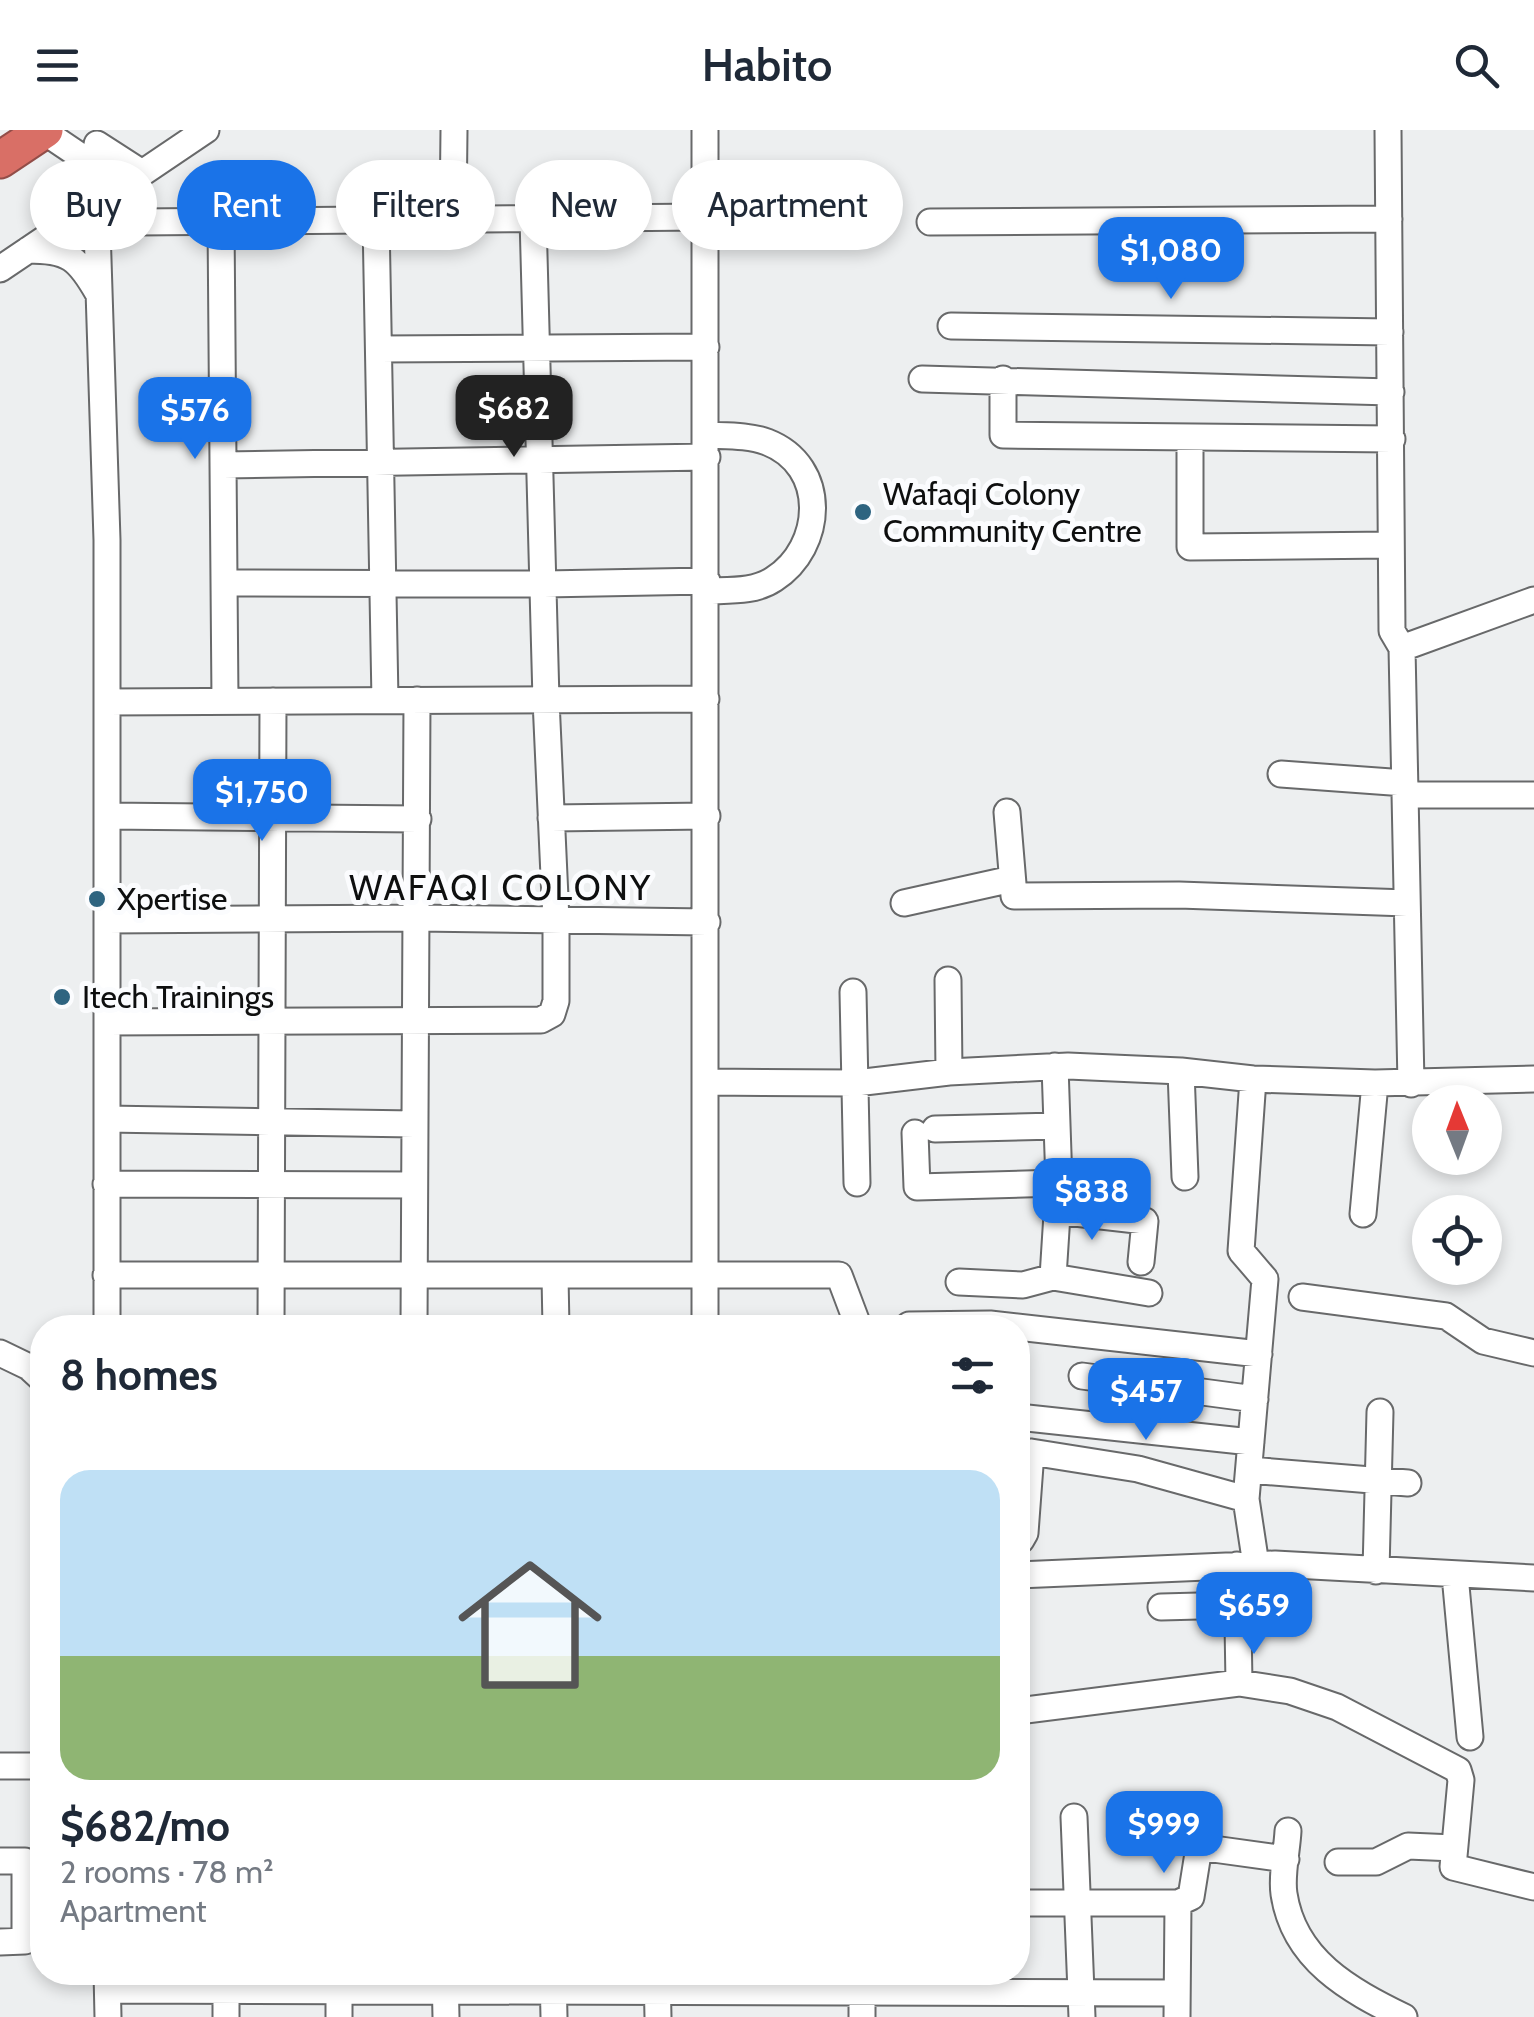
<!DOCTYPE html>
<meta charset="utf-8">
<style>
:root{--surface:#fff;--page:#f2f2f3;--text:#1f2937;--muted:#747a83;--accent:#1a73e8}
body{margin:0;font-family:Cabin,sans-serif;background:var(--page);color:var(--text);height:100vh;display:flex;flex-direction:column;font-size:38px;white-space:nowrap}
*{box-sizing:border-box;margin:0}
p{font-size:32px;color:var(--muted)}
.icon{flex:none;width:55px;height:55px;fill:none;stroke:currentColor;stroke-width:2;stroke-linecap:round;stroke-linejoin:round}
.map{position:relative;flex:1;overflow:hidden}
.sheet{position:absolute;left:30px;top:1185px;width:1000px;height:670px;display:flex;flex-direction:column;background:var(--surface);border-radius:40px;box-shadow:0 5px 15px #0003}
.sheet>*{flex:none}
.guide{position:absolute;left:30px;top:30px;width:1000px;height:90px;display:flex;gap:20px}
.needle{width:65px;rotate:359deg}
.buttons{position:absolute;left:1412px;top:955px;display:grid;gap:20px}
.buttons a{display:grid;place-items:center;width:90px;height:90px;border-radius:50%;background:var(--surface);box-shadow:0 5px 15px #0003;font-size:50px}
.price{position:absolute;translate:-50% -85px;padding:0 22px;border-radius:20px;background:var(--accent);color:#fff;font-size:32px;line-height:65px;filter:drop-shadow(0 2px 5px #0008)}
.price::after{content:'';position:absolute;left:50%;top:60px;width:30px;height:22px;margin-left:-15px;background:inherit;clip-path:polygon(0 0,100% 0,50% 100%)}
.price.on{background:#222;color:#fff}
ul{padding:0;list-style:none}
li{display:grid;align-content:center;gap:20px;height:530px;padding:0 30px}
li span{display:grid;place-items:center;height:310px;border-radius:30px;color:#555}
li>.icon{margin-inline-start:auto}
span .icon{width:180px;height:180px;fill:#fffc;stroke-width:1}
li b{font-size:42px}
h2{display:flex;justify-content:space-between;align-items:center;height:120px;padding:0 30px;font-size:42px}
.chip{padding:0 35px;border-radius:45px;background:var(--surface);box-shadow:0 5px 15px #0003;font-size:35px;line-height:90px}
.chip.on{background:var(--accent);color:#fff}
header{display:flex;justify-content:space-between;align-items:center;height:130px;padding:0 30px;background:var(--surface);font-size:45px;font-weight:600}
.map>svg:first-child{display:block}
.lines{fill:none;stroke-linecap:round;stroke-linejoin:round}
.minor-casing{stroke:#68696a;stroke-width:29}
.highway-casing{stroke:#924d48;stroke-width:39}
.minor{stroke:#fff;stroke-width:25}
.highway{stroke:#d96f66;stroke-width:35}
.poi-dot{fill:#2e6480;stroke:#fbfcfe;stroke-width:4}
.labels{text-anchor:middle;stroke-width:10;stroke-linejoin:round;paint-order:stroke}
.poi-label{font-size:32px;fill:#0e0f0f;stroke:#fbfcfe;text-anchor:start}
.neighbourhood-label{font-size:35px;letter-spacing:2.5px;fill:#0e0f0f;stroke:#fbfcfe}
</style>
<header><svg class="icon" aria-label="menu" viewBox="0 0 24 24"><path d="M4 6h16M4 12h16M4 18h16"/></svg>Habito<svg class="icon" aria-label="search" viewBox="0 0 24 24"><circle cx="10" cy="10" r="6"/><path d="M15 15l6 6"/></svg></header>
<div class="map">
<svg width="1534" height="1887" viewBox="0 0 1534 1887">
<rect width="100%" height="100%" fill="#edeff0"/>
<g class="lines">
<defs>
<path id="minor" d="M705,0V1198
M1388,0L1392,501L1402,518L1411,954
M43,1L95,36L107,410V1198
M97,14L142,43
M96,74L137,92L705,87
M453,89L454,0
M376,90L385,570
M221,92L225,571
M930,92L1389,89
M28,120C69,120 78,128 98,163
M0,139L206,0
M951,196L1390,202
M379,219L706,217
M922,249L1391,262
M1003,249V305L1392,309
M706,305C726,306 749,305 767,312C829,336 824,417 774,449C755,462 730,460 707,461
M1190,307V417L1391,415
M223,335L707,327
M224,453L544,454L707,451
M1402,518L1534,470
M107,572L706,569
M1281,644L1405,653
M1405,665H1534
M1007,682L1014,766L1179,765L1407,773
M107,686L418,689
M551,688L707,686
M904,773L1012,749
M107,790L417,788L707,792
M948,850L949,942
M853,862L857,1053
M107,892L541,890L552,884L556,871V790L546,570L533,88
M1181,941L1185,1047
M1253,949L1241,1121L1265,1149L1246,1369L1256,1435
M705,952L856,953L949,942L1068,936L1181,941L1253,949L1375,953L1534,949
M107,989L414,994
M935,999L1057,996
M915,1003L917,1057L1059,1053
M106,1054L414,1055
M1057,1081L1145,1091L1141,1132
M1363,1084L1375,953
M106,1145H839L859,1198
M555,1146L556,1198
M1053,1147L1149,1163
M959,1152L1023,1155L1053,1147L1059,1053L1055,936
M1302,1167L1446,1186L1483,1211L1534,1223
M909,1195L990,1194L1259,1224
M271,1198L273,571
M414,1198L417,570
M0,1223L29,1237L42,1249
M1082,1246L1255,1269
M1018,1287L1251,1312
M1249,1340L1408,1353
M1018,1410H1021L1025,1403L1031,1322L1138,1339L1246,1369
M1237,1435L1239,1553
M1376,1441L1380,1282
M1018,1445L1275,1434L1534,1448
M1455,1445L1470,1607
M1161,1477L1237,1475
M1018,1581L1239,1553L1290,1561L1337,1577L1458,1640L1461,1650L1453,1737L1534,1757
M0,1636H42
M1074,1687L1082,1887
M1288,1701C1287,1721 1281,1745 1284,1764C1294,1830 1349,1860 1404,1887
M0,1731H25V1811L0,1812
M1338,1732H1376L1408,1716L1454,1718
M1018,1773H1178L1177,1887
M1178,1773L1191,1767L1199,1717L1286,1729
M107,1842L108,1887
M445,1842L446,1887
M553,1842L554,1887
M657,1842L658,1887
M108,1860L1176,1863
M226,1861V1887
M339,1862V1887
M862,1887V1842"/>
<path id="highway" d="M0,30L45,0"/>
</defs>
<!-- minor casing -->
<use href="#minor" class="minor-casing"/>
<!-- highway casing -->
<use href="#highway" class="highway-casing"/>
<!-- minor -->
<use href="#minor" class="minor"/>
<!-- highway -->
<use href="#highway" class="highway"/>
</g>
<!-- markers -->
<g class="poi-dot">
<circle cx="863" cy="382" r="10"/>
<circle cx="97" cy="769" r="10"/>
<circle cx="62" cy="867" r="10"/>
</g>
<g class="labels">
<!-- poi labels -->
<g class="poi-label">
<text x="883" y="375">Wafaqi Colony<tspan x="883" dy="37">Community Centre</tspan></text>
<text x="117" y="780">Xpertise</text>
<text x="82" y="878">Itech Trainings</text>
</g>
<!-- neighbourhood labels -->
<g class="neighbourhood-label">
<text x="501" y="770">WAFAQI COLONY</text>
</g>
</g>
</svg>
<div class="buttons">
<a><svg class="needle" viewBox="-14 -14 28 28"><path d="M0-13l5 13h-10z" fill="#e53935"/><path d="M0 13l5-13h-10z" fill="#747a83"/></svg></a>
<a><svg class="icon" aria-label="locate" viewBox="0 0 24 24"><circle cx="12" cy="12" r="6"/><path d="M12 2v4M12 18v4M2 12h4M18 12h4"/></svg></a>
</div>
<b class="price" style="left:1171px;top:172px">$1,080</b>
<b class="price on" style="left:514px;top:330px">$682</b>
<b class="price" style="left:195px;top:332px">$576</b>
<b class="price" style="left:262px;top:714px">$1,750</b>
<b class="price" style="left:1092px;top:1113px">$838</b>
<b class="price" style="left:1146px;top:1313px">$457</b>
<b class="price" style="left:1254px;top:1527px">$659</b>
<b class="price" style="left:1164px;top:1746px">$999</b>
<div class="guide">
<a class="chip">Buy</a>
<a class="chip on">Rent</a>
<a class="chip">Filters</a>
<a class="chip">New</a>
<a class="chip">Apartment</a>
</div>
<section class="sheet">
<h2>8 homes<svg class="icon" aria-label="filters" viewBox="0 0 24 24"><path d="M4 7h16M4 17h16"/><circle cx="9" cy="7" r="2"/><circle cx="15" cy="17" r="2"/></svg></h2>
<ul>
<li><span style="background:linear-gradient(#bfe0f5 60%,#8fb573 0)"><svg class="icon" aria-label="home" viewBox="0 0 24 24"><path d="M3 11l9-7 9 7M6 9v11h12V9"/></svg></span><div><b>$682/mo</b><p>2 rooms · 78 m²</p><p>Apartment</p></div></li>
</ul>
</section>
</div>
